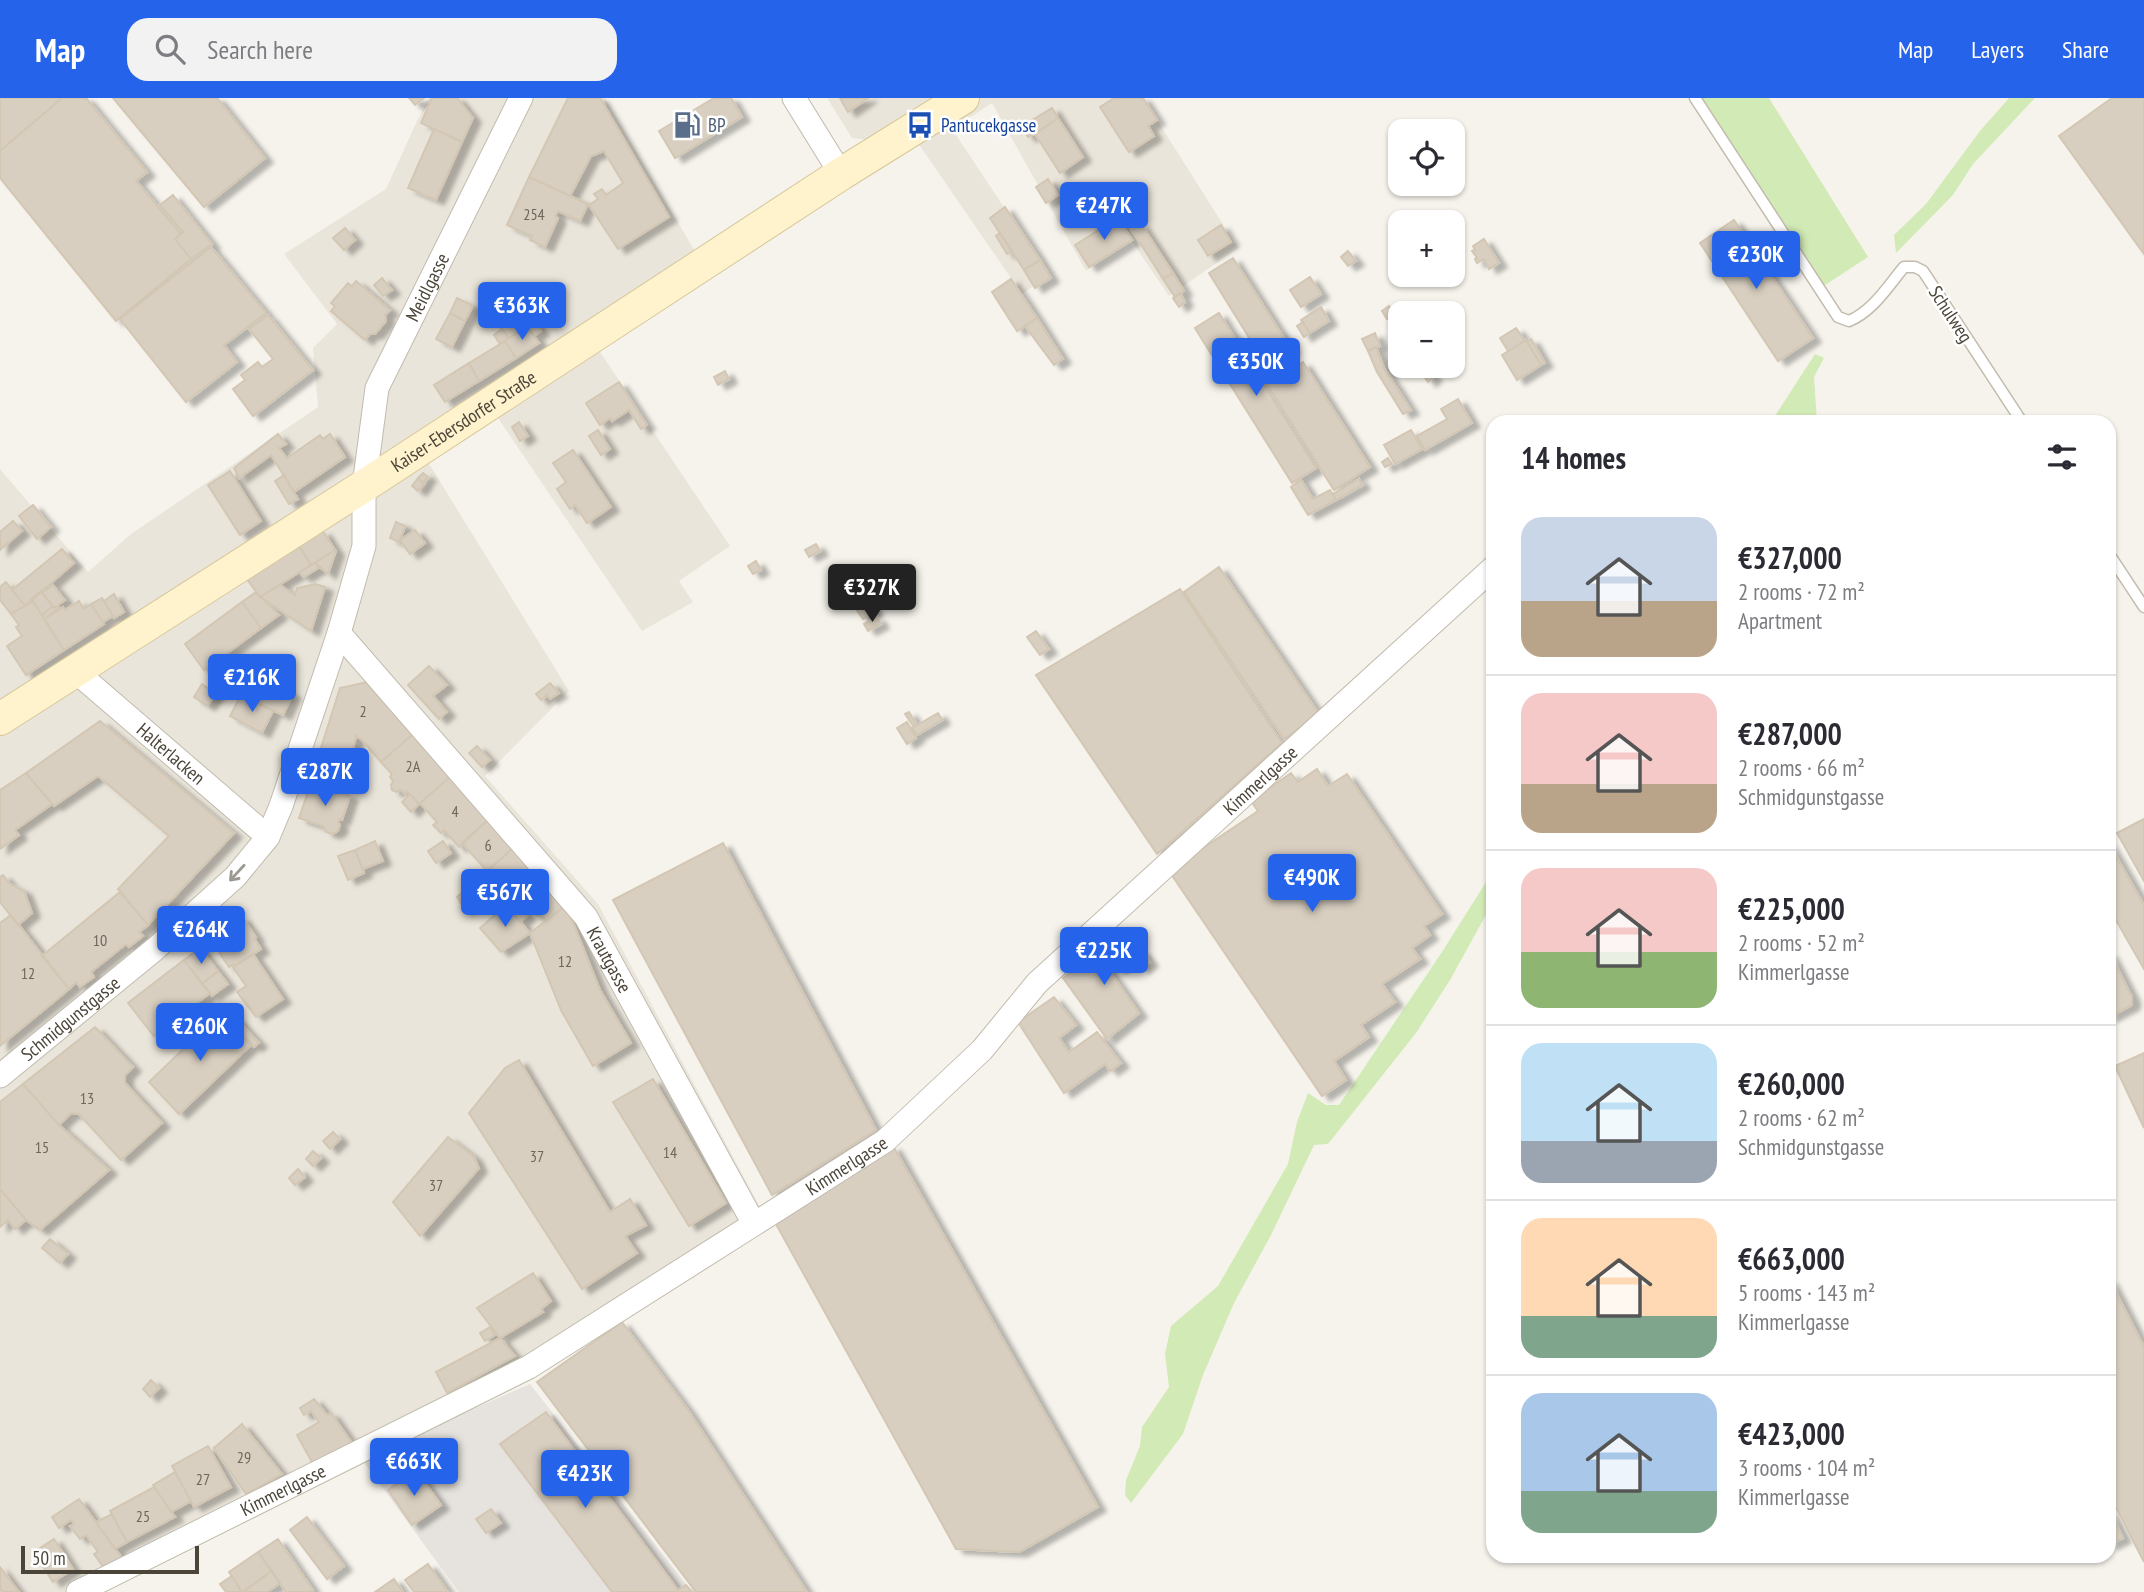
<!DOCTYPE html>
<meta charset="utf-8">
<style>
:root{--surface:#fff;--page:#f2f2f3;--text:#2b2b33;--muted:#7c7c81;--line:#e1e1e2;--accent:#2563eb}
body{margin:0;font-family:"PT Sans Narrow",sans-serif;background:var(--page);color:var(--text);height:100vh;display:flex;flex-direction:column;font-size:26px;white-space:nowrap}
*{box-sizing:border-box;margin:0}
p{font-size:23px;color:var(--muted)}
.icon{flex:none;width:38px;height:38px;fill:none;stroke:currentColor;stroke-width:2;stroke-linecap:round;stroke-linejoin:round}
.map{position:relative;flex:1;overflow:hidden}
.drawer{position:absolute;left:1486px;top:317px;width:630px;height:1148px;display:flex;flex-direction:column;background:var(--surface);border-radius:21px;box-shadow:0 2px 5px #0004}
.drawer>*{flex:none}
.tools{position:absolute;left:1388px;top:21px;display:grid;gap:14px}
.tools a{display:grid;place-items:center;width:77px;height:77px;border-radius:14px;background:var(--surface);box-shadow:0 2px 5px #0004;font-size:35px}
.scale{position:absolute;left:21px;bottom:18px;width:178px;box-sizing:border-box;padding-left:7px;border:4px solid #4b4439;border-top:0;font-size:19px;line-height:24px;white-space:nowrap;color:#4b4439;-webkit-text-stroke:5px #fff;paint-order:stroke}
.price{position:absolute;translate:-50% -60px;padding:0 16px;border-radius:7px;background:var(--accent);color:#fff;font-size:23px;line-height:46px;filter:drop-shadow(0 2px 4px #0008)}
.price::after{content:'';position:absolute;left:50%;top:42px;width:21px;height:16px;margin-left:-10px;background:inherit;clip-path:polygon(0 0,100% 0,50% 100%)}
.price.active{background:#222;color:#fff}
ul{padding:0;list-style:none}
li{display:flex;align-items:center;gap:21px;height:175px;padding:0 35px}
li+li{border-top:2px solid var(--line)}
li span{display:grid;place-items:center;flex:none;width:196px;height:140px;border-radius:21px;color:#555}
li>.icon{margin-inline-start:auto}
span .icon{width:84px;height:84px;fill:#fffc;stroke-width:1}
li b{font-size:30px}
h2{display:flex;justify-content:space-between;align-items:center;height:84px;padding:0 35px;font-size:30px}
header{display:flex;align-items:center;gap:42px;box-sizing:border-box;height:98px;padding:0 35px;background:var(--accent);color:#fff}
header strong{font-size:33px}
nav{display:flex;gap:38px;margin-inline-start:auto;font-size:24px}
.search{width:490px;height:63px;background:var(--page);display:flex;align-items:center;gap:18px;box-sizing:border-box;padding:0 24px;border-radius:21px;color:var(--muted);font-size:26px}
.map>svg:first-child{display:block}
.residential{fill:#eae5da}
.industrial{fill:#e6e2dd}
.green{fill:#d2eab5}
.building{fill:#d8cfc1;stroke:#d3c7b4;stroke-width:2;filter:url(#shadow)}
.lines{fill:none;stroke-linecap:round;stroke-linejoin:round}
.service-casing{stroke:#c2bbae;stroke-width:13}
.minor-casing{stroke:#c2bbae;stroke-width:25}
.secondary-casing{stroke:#d6c79b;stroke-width:34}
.service{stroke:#fff;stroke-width:10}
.minor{stroke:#fff;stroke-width:23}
.secondary{stroke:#fff3cd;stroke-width:32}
.oneway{stroke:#9c9892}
.labels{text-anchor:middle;stroke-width:5;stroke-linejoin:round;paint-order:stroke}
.number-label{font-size:16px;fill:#6e675b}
.service-label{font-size:19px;fill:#4e5e75;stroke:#fff;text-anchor:start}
.transit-label{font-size:19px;fill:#164399;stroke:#fff;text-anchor:start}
.street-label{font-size:19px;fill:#4b4439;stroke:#fff}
</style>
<header>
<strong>Map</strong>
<div class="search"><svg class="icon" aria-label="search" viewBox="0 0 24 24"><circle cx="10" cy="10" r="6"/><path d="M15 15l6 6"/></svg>Search here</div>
<nav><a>Map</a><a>Layers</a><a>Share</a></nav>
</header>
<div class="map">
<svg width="2144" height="1494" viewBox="0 0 2144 1494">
<defs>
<filter id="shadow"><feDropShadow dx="8" dy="4.5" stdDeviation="2" flood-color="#0004"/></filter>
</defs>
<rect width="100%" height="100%" fill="#f6f3ec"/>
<!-- residential -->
<path class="residential" d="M429,0H605L697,157L600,254L730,448L679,483L693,504L642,533L498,320L428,364L569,593L485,678L598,806L769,1126L100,1494H0V371L88,474L131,436L318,309L313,250L337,226L284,156L386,91L417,23Z
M827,0H1143L1238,150L1169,198L1131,142L1086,173L992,5L952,31L1049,177L1022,196L920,48L852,40Z"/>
<!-- industrial -->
<path class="industrial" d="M530,1286L692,1494H459L363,1363L414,1337Z"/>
<!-- green -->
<path class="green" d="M1701,0H1769L1868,159L1822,189Z
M2009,0H2035L1973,66L1953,97L1896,155L1894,137L1926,106L1980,33Z
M1815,256L1824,260L1814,279L1817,324H1771Z
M1493,773V804L1450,882L1416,935L1328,1046L1314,1047L1271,1137L1234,1205L1203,1277L1183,1336L1131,1405L1125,1397L1126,1382L1140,1348L1142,1329L1169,1289L1165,1256L1171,1228L1218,1188L1288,1066L1297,1024L1308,995L1326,1007H1339L1442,854Z"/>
<!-- building -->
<path class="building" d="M0,0H62L0,53Z
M62,0H86L147,74L136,83L181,136L175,141L191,161L116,223L0,80V53Z
M113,0H217L265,60L204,109Z
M409,0H424L415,7Z
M432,0H457L473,20L462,44L421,25Z
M568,0H600L669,119L618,151L589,107L598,101L594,96L602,91L606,97L623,85L604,53L591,58L570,98L529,79Z
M714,0H731L742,19L675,60L659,33Z
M840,0H868L848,14Z
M1114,0H1143L1157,22L1148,28L1154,38L1129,54L1100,9Z
M2112,0H2144V156L2059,38Z
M1052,10L1058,20L1036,35L1029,24Z
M1058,20L1083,59L1060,75L1035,36Z
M1029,24L1036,35L1028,39L1021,29Z
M434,31L462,44L436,102L408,90Z
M529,79L588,106L580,123L558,113L555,118L558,120L545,149L530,142L532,138L507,127Z
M1048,81L1058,97L1046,105L1036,89Z
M173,97L212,146L191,161L175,141L183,134L160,107Z
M1005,109L1040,162L1024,172L990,120Z
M1118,120L1132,142L1089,169L1075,147Z
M1734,122L1813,240L1778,263L1700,145Z
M1141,126L1173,175L1163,181L1132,132Z
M1221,127L1231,144L1208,158L1198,142Z
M345,130L355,142L344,152L333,140Z
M1000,135L1012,153L1007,156L996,138Z
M1484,141L1499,165L1489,171L1484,161L1477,165L1475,161L1477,160L1472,153L1475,152L1473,148Z
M211,149L266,215L224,247L237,264L186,304L120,221Z
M1348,153L1356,163L1348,168L1341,159Z
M1233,160L1291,251L1266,267L1209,175Z
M1040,162L1051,180L1035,190L1024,172Z
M1173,175L1184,193L1175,199L1163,181Z
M1310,179L1321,196L1301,209L1290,192Z
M382,180L392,192L383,198L374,187Z
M1011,181L1037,220L1017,233L992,194Z
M356,183L390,212L385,217L386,223L375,236H370L365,242L331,213L335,208L331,205L348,185L352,188Z
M1180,195L1185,204L1179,209L1173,200Z
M457,200L473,208L465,223L450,215Z
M507,204L527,228L509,240L491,219Z
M1389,208L1395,216L1387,221L1382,213Z
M1321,209L1329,223L1310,235L1301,222Z
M450,215L465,223L452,249L436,241Z
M1219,215L1316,370L1292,385L1195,230Z
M268,217L313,272L253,318L233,291L245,282L241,277L258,264L262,269L273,261L249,231Z
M1037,220L1063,261L1054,267L1025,228Z
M534,223L541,233L534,238L527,228Z
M1303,224L1310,235L1304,239L1297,228Z
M527,228L539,245L516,260L505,243Z
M1516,230L1525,243L1508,253L1500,240Z
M502,231L509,240L500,246L494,237Z
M1375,235L1380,248L1368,253L1362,241Z
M1531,241L1545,265L1541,267L1527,244Z
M1526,242L1541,267L1517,282L1502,257Z
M505,243L516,260L479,283L469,265Z
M1376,249L1384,270L1411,312L1403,316L1377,274L1368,253Z
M1303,264L1370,369L1334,392L1267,286Z
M469,265L479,283L445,304L434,287Z
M1428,271L1434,279L1428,284L1422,275Z
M725,273L729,281L718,287L714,279Z
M619,284L647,327L641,331L629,312L612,323L610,320L600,327L586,305Z
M1458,301L1472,325L1425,352L1417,338L1447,321L1441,311Z
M519,324L528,338L520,343L512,329Z
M598,332L610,351L601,357L589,338Z
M1411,332L1422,351L1395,366L1384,347Z
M278,336L286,346L279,350L287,360L320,337L323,341L330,336L345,359L294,394L271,357L239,380L234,370Z
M573,352L611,409L587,425L575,407L570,411L557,391L566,384L553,365Z
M1388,360L1392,366L1385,369L1382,364Z
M230,373L261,423L240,437L208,387Z
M423,375L428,379L423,385L418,380Z
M284,377L298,401L289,406L275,383Z
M418,380L424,386L418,393L412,388Z
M1359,381L1362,387L1336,402L1333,396Z
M1301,382L1313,401L1330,392L1336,402L1308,417L1291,389Z
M33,407L51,429L37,441L19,418Z
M13,423L22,433L0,452V434Z
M396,424L405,428L399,444L390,440Z
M415,432L425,445L410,456L400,442Z
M323,433L335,452L311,467L299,448Z
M816,446L820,453L809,459L805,452Z
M299,448L311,467L260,499L247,481Z
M62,451L74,465L25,508L12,492Z
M335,452L336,453L328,476L315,465Z
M756,463L761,472L753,476L748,468Z
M315,465L320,469L304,479L302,478L300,474Z
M1219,469L1319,616L1284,641L1184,494Z
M6,484L25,508L11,516L0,502V489Z
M315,486L325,489L311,533L260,499L280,487L295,497L297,490Z
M53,487L65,502L54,510L42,495Z
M1180,491L1282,645L1157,756L1036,577Z
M41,493L53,508L42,517L31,501Z
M256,494L279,517L261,530L242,504Z
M114,496L124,514L114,520L104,503Z
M102,500L113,518L103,524L91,506Z
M867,502L875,513L863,521L855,510Z
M33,503L64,552L26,577L7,548L22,538L16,529L19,527L11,516Z
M79,503L84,511L91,506L104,526L64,552L44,521L63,509L65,512Z
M242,504L261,530L204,572L185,546Z
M53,508L54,510L58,508L59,510L44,521L42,517Z
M877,519L881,526L868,533L864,526Z
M1036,533L1049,551L1040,557L1027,539Z
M429,568L447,587L433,598L447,614L439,621L408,587Z
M249,579L264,587L266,583L293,596L283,617L240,597Z
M367,584L413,636L381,664L362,642L356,638L349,669L318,659L340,590Z
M550,585L559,595L550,601L547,597L541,602L536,596Z
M202,586L216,596L207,608L194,599Z
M241,597L273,613L262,635L230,618Z
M909,614L917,627L914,629L905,616Z
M938,615L942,622L917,637L912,630Z
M100,623L234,735L148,827L118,791L169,738L98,678L54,708L26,675Z
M907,624L916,640L907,646L897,630Z
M413,636L451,678L419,706L407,693L405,696L401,692L396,694L392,692L391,687L393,683L390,679L392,676L381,664Z
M477,648L490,662L482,669L469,655Z
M1317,671L1328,688L1347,676L1442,816L1424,828L1430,837L1412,850L1420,861L1382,886L1395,904L1361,927L1369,939L1334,963L1346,982L1322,998L1169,773L1258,713L1251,703L1291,675L1298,684Z
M26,675L52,706L15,732L19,737L0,751V692Z
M451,678L489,721L459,749L444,732L441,735L433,727L437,724L420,705Z
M311,685L350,698L342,722L339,721L338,724L340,727L338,733L332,736L326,734L323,728L299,720Z
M410,696L419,706L411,714L402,704Z
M489,721L514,749L487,773L462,745Z
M2144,721V783L2117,735Z
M375,743L383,763L363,771L355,752Z
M443,743L451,755L436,765L428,753Z
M723,745L876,1032L772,1097L613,802Z
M2109,746L2144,807V871L2109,810Z
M514,749L540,778L514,800L489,772Z
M355,752L364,775L348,782L338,758Z
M489,772L499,783L465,812L457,799Z
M3,777L10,786L24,793L32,815L18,827L0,804V779Z
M540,778L566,807L547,823L540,816L537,818L518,797Z
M120,794L148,827L139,834L143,838L129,849L126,846L91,874L94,879L80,889L76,884L69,891L42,858Z
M512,802L527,818L520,824L506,807Z
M506,807L530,835L501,854L480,830Z
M566,807L600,892L631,945L593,968L561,912L530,835Z
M11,817L69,891L0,948V825Z
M242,819L256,839L254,840L261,851L235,868L233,866L229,869L219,854L224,851L215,839Z
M1117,834L1134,859L1117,871L1112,864L1106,868L1139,915L1107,941L1063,880L1103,851L1100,846Z
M200,850L218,873L202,886L184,862Z
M1142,853L1150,864L1141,871L1134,859Z
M2109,854L2132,899V907L2109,919Z
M253,856L283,901L256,919L237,894L246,888L233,869Z
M184,862L210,895L154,938L128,905Z
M218,873L228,886L212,898L202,886Z
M1054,899L1076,927L1059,940L1069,954L1097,934L1121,965L1110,973L1105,966L1064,995L1018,924Z
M221,915L251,947L179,1016L149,984Z
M236,920L259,945L254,949L231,925Z
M95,929L133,969L125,977V985L162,1025L121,1062L79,1016L71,1015L59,1027L23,986Z
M2144,955V1030L2115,968Z
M519,962L610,1114L630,1101L646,1127L625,1138L637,1155L582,1191L469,1015L505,970Z
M653,981L726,1105L689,1128L613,1004Z
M23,986L59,1027L109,1072L40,1132L26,1122L0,1091V1004Z
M333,1034L340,1041L330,1051L323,1043Z
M448,1039L474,1059L479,1070L420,1138L393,1104Z
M893,1048L1098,1409L1019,1454L956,1451L776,1126Z
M313,1053L321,1060L313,1068L306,1061Z
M298,1071L305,1079L295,1087L289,1080Z
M0,1091L26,1122L15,1131L8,1122L0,1129Z
M50,1141L68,1156L60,1165L42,1150Z
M533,1175L551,1203L541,1211L543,1214L500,1240L477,1210Z
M2109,1181L2144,1249V1464L2109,1396Z
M622,1224L688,1312L807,1494H696L537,1284Z
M490,1229L495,1237L485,1243L480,1235Z
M500,1240L515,1258L447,1295L436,1274Z
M151,1282L159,1290L150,1299L143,1291Z
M314,1301L327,1317L331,1315L352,1345L313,1366L297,1337L319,1324L311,1313L304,1317L300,1310Z
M546,1314L678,1492L686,1487L692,1494H612L500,1346Z
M242,1326L282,1376L246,1396L214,1350Z
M208,1348L231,1389L194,1409L172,1368Z
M416,1372L441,1407L412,1427L388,1392Z
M175,1374L191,1403L171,1414L153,1387Z
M154,1389L175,1419L127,1444L110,1413Z
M79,1401L125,1464L107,1474L94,1456L98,1454L86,1437L80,1441L70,1428L74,1426L71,1422L59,1430L52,1419Z
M491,1411L501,1425L486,1435L476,1421Z
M2109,1412L2123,1440L2109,1447Z
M112,1416L127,1444L115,1451L96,1424Z
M307,1419L344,1468L327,1481L290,1432Z
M54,1441L73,1471L53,1484L34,1454Z
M278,1441L313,1492L309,1494H286L258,1454Z
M258,1454L272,1473L242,1494L229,1474Z
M428,1466L448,1494H414L405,1482Z
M0,1469L19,1494H2L0,1491Z
M272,1473L280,1485L267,1494H243Z
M232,1478L242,1494H243H226L220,1486Z
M394,1481L403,1494H375Z"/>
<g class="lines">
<defs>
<path id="service" d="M1695,0L1838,219L1849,223C1873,213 1888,188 1904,169H1915L1923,173L2022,324
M2109,456L2144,509"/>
<g id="minor">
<path d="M794,0L841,76"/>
<path id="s1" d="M339,535L586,819L754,1126"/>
<path id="s2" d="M74,572L268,739"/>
<path id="s3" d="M0,978L155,851L235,779L268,739L281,708L339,535L364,448V388L377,290L521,0"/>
<path id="s4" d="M78,1494L529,1269L885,1043L982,952L1037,885L1493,470"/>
</g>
<g id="secondary">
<path id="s5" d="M0,621L364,388L841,76L963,0"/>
</g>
</defs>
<!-- service casing -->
<use href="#service" class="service-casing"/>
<!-- minor casing -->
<use href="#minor" class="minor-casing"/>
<!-- secondary casing -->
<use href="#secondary" class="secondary-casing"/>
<!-- service -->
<use href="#service" class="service"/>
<!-- minor -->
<use href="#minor" class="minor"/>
<!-- secondary -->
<use href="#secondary" class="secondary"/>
</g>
<!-- one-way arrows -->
<defs><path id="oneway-shaft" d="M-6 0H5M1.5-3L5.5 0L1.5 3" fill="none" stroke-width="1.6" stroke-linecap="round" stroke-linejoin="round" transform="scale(1.75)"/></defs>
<use class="oneway" href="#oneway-shaft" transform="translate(237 775) rotate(133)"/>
<!-- icons -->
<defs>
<symbol id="fuel-bare" viewBox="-9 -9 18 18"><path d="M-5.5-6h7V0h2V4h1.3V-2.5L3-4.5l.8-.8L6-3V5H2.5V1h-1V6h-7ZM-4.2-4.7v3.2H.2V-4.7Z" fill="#5c6f8a" stroke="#fff" stroke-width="2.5" paint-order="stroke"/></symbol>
<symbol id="bus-bare" viewBox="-9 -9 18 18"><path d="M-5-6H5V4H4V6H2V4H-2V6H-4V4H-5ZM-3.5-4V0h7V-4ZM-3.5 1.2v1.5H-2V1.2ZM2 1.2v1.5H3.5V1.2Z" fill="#1a4fb4" stroke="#fff" stroke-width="2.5" paint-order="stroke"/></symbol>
</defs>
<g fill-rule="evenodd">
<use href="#fuel-bare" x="668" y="8" width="38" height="38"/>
<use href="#bus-bare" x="901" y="8" width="38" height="38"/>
</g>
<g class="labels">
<!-- number labels -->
<g class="number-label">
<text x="534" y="122">254</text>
<text x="363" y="619">2</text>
<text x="413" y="674">2A</text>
<text x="455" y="719">4</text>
<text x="488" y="753">6</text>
<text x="100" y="848">10</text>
<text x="565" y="869">12</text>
<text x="28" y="881">12</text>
<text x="87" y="1006">13</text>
<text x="42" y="1055">15</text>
<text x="670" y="1060">14</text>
<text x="537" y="1064">37</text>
<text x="436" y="1093">37</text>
<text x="244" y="1365">29</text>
<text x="203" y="1387">27</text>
<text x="143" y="1424">25</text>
</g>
<!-- service labels -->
<g class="service-label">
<text x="708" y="34">BP</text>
</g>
<!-- transit labels -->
<g class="transit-label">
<text x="941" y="34">Pantucekgasse</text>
</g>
<!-- street labels -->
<g class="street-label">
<text dy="7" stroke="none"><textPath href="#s3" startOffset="938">Meidlgasse</textPath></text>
<text transform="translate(1951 216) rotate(57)" y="7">Schulweg</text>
<text dy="7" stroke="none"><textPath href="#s5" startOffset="551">Kaiser-Ebersdorfer Straße</textPath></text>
<text dy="7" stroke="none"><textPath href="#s2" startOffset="128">Halterlacken</textPath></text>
<text dy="7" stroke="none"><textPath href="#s4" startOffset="1447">Kimmerlgasse</textPath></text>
<text dy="7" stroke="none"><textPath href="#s1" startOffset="425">Krautgasse</textPath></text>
<text dy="7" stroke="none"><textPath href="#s3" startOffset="91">Schmidgunstgasse</textPath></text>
<text dy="7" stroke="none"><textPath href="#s4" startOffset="880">Kimmerlgasse</textPath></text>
<text dy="7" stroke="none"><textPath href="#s4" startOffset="229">Kimmerlgasse</textPath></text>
</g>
</g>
</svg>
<div class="tools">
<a><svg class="icon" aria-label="locate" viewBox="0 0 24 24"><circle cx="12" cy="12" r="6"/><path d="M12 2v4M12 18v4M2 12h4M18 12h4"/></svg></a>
<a>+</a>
<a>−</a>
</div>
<div class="scale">50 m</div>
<b class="price" style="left:1104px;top:144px">€247K</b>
<b class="price" style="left:1756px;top:193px">€230K</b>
<b class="price" style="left:522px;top:244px">€363K</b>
<b class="price" style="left:1256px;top:300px">€350K</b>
<b class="price active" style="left:872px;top:526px">€327K</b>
<b class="price" style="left:252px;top:616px">€216K</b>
<b class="price" style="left:325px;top:710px">€287K</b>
<b class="price" style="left:1312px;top:816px">€490K</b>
<b class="price" style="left:505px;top:831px">€567K</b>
<b class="price" style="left:201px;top:868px">€264K</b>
<b class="price" style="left:1104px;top:889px">€225K</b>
<b class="price" style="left:200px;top:965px">€260K</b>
<b class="price" style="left:414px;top:1400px">€663K</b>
<b class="price" style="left:585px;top:1412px">€423K</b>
<section class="drawer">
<h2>14 homes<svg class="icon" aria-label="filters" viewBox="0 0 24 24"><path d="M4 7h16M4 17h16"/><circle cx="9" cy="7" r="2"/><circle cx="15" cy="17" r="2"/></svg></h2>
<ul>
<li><span style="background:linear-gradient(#c9d6e8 60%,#b9a48a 0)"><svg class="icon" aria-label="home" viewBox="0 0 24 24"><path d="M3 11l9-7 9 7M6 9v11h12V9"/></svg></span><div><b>€327,000</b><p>2 rooms · 72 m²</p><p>Apartment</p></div></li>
<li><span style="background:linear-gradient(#f6c9c9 65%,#b9a48a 0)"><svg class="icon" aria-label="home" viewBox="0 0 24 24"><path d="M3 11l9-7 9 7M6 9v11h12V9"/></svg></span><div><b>€287,000</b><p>2 rooms · 66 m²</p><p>Schmidgunstgasse</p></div></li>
<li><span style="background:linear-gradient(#f6c9c9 60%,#8fb573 0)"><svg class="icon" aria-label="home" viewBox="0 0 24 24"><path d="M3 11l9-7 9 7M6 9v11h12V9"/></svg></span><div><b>€225,000</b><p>2 rooms · 52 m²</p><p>Kimmerlgasse</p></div></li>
<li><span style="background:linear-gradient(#bfe0f5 70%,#9aa5b1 0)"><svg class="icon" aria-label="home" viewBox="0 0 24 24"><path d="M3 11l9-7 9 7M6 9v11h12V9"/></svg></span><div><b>€260,000</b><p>2 rooms · 62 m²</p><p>Schmidgunstgasse</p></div></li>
<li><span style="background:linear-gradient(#ffd9b3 70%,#7fa58c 0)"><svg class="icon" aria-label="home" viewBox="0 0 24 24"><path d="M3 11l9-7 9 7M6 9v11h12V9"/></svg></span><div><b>€663,000</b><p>5 rooms · 143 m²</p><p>Kimmerlgasse</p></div></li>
<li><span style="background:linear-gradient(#a9c7e8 70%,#7fa58c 0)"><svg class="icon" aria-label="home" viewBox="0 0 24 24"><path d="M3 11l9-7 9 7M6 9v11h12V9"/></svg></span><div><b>€423,000</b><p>3 rooms · 104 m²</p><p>Kimmerlgasse</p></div></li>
</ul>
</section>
</div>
